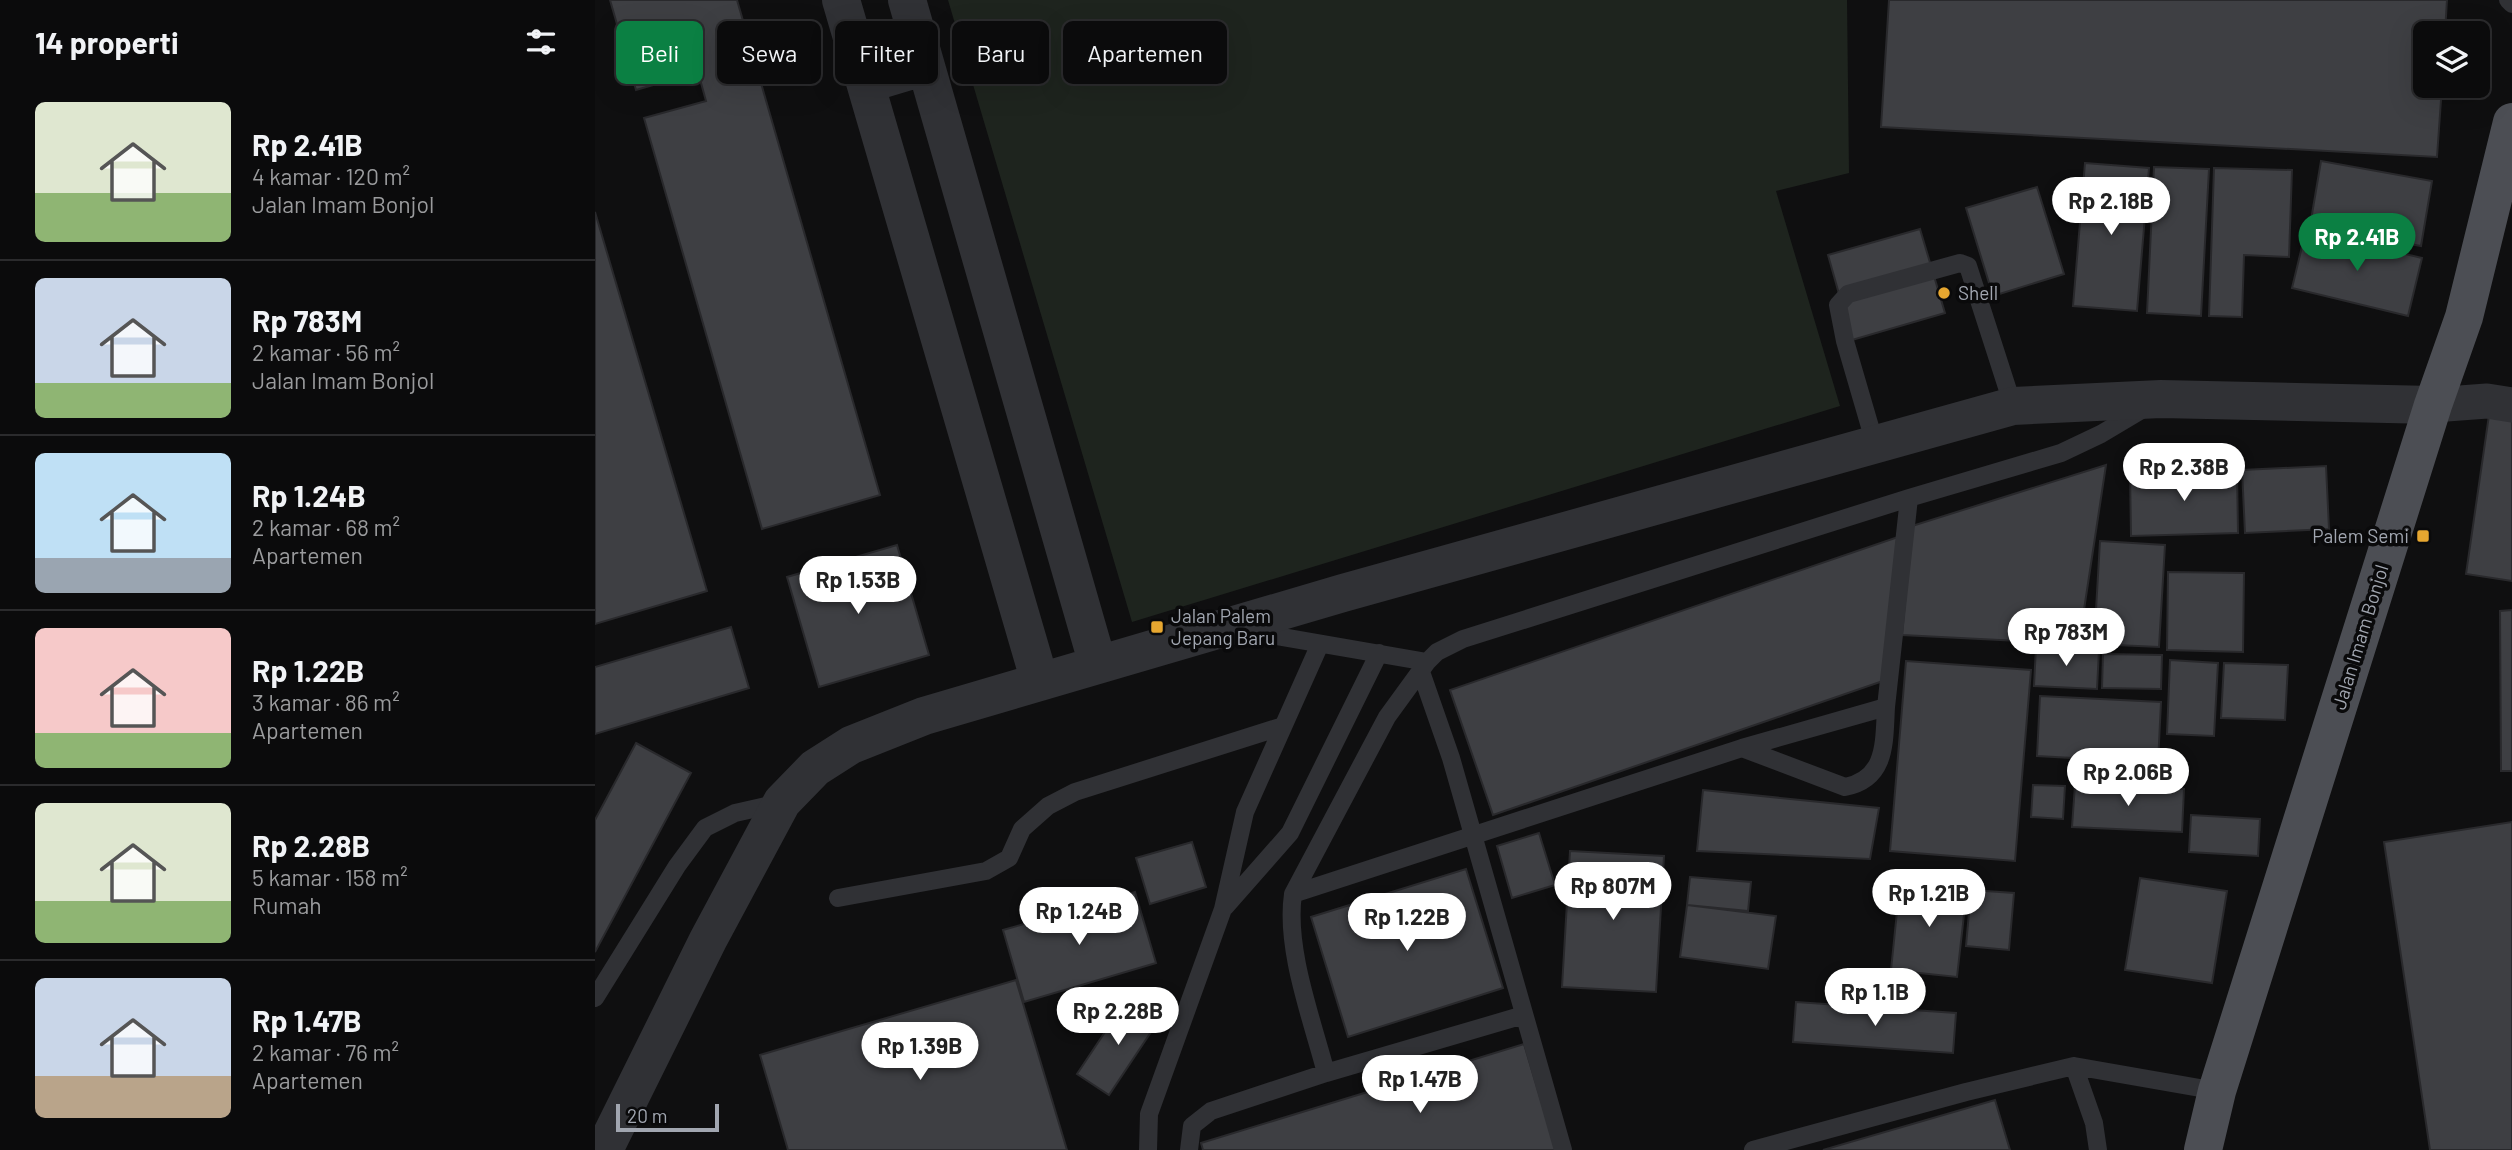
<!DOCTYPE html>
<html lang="id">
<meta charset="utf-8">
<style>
:root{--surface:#0b0b0c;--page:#141415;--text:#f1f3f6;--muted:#9a9b9d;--line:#2b2b2d;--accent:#0b8043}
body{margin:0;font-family:Barlow,sans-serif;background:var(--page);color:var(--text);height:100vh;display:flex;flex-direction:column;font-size:26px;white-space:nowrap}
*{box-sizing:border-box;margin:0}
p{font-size:23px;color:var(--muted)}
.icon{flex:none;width:38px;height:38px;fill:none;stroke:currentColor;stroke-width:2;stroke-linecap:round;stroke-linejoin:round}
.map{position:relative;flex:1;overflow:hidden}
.panel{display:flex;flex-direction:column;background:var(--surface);width:595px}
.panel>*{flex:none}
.hud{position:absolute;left:21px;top:21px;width:665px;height:63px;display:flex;gap:14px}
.controls{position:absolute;left:1818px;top:21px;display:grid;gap:14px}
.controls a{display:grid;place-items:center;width:77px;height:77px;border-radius:10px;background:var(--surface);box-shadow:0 7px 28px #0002,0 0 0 2px var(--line);font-size:35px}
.scale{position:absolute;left:21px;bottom:18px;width:103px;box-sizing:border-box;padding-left:7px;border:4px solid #a1a6b0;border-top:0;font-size:19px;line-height:24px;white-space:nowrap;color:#a1a6b0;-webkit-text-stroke:5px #0a0a0b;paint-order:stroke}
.price{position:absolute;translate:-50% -60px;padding:0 16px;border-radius:24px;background:#fff;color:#222;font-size:23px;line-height:46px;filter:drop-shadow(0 2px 4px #0008)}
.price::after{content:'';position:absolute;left:50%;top:42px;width:21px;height:16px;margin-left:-10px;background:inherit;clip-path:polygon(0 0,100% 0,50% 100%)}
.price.on{background:var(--accent);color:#fff}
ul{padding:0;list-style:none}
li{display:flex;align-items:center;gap:21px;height:175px;padding:0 35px}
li+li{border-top:2px solid var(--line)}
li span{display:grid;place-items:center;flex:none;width:196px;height:140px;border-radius:10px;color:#555}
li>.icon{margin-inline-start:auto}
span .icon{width:84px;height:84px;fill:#fffc;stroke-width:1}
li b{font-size:30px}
h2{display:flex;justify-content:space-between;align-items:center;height:84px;padding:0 35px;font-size:30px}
.pill{padding:0 24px;border-radius:10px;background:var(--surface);box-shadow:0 7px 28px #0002,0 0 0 2px var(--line);font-size:24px;line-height:63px}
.pill.on{background:var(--accent);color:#fff}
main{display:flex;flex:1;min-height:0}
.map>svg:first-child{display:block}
.green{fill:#1e241e}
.building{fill:#3e3f43;stroke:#29292c;stroke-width:2}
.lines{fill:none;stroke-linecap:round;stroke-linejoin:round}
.service{stroke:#303135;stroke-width:18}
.minor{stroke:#303135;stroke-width:35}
.tertiary{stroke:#303135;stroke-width:38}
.primary{stroke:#4c4e54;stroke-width:38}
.poi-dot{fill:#e7a730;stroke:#0a0a0b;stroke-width:2.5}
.labels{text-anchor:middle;stroke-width:7;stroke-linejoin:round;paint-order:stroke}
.poi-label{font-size:19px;fill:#a1a6b0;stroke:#0a0a0b;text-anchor:start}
.street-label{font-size:19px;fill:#a1a6b0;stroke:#0a0a0b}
</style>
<main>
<section class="panel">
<h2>14 properti<svg class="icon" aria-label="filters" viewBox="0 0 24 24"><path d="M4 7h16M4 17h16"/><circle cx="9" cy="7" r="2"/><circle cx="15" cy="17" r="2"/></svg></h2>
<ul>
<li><span style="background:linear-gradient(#dfe7d0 65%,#8fb573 0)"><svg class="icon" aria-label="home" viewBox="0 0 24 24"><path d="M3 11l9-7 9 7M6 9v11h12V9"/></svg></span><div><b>Rp 2.41B</b><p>4 kamar · 120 m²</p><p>Jalan Imam Bonjol</p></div></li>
<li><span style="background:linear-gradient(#c9d6e8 75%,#8fb573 0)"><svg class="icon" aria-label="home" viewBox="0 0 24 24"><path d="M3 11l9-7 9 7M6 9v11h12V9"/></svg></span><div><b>Rp 783M</b><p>2 kamar · 56 m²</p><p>Jalan Imam Bonjol</p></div></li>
<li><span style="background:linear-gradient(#bfe0f5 75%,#9aa5b1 0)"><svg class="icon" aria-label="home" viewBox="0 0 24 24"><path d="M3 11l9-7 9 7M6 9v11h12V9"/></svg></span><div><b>Rp 1.24B</b><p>2 kamar · 68 m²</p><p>Apartemen</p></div></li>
<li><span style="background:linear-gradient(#f6c9c9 75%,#8fb573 0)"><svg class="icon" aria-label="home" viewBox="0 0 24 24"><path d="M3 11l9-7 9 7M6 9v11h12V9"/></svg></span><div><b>Rp 1.22B</b><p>3 kamar · 86 m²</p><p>Apartemen</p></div></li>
<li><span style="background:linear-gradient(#dfe7d0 70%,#8fb573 0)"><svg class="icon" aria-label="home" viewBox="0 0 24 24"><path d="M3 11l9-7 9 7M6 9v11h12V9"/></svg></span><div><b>Rp 2.28B</b><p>5 kamar · 158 m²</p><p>Rumah</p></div></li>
<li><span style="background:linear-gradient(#c9d6e8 70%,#b9a48a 0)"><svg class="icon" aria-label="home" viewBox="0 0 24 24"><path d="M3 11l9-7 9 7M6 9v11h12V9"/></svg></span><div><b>Rp 1.47B</b><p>2 kamar · 76 m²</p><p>Apartemen</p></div></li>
</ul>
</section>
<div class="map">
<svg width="1917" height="1150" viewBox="0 0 1917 1150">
<rect width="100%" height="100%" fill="#0f0f10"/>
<!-- green -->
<path class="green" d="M353,0H1252L1254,173L1181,191L1245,406L537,622Z"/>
<!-- building -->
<path class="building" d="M15,0H142L285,495L167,529L49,118L111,101L103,72L41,90Z
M1294,0H1852L1850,33H1830V86H1847L1842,157L1286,127Z
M1726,161L1837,181L1826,246L1715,226Z
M1490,163L1554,168L1542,311L1478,306Z
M1559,167L1614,169L1606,316L1552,313Z
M1619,168L1697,170L1694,257L1649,255L1647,317L1614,316Z
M1442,187L1469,274L1398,296L1371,208Z
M0,212L112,591L0,624Z
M1325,229L1350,313L1257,340L1233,255Z
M1711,230L1827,258L1813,316L1697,288Z
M1895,408L1917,411V581L1871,574Z
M1511,465L1487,623L1430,614L1424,641L1307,635L1317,526Z
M1731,466L1734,529L1650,533L1647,470Z
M1642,470L1643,533L1536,536L1535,472Z
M1306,536L1288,681L898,815L855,690Z
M1505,541L1570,545L1564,647L1499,644Z
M302,545L334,655L224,687L192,577Z
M1573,572L1649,573L1648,652L1572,650Z
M1917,610V771H1906L1905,611Z
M136,627L154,688L0,734V667Z
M1441,646L1504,650L1502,689L1439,686Z
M1508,654L1567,655L1566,689L1507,688Z
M1575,660L1623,663L1619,736L1572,734Z
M1311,661L1436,670L1420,861L1295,851Z
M1629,663L1693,665L1690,720L1626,718Z
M1445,696L1566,702L1562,784L1477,780V758L1442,756Z
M41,743L96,773L0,952V820Z
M1438,785L1470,786L1468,819L1436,817Z
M1480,785L1589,789L1587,832L1477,827Z
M1108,790L1284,808L1275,859L1102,851Z
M1596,815L1665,819L1663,856L1594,852Z
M1917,822V1150H1835L1789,842Z
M944,833L960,885L917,898L902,846Z
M597,842L611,887L555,904L541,858Z
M975,851L1069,856L1061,992L967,987Z
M871,869L908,988L753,1037L716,917Z
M1095,877L1156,882L1153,911L1092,905Z
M1545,878L1632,891L1617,983L1530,970Z
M1305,882L1372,888L1362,977L1296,970Z
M1376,890L1419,893L1414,950L1371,946Z
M540,892L561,963L429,1002L408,930Z
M1092,905L1181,916L1173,969L1085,957Z
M421,980L472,1150H193L165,1055Z
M532,999L564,1020L514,1095L482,1074Z
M1201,1002L1361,1013L1358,1053L1198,1042Z
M929,1044L961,1150H608L606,1143Z
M1400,1100L1415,1150H1228Z"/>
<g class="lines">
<!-- service -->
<path class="service" d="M1913,0L1917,4
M1280,444L1250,341L1243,305L1253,294L1365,263L1373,266L1418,406
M652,631L832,662
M825,669L856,758L968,1150
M1147,748L1250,787C1292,779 1289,742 1291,707
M698,894L1147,748L1291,707L1314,498
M243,898L391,871L414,858L427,829L453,806L480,792L688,726
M630,907L695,833L784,653
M0,998L82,866L110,828L140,813L184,803
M1479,1066L1499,1123L1503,1150
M731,1073C717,1019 690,949 698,894L792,717L832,662L842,652L868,639L1314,498L1466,453L1506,434L1548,409
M553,1150L554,1114L628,909L650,812L725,644
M594,1150L597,1126L616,1111L731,1073L929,1015
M1158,1150L1371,1092L1479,1066L1622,1091"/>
<!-- minor -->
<path class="minor" d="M1838,405L1892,401L1917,405"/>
<!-- tertiary -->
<path class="tertiary" d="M246,0L445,682
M312,0L503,665
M271,84L331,66
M9,1150L113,940L187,802L220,768L256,745L329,716L748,593L1418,406L1566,399L1838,405"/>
<!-- primary -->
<path class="primary" d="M1608,1150L1622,1091L1838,405L1869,317L1917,122"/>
</g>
<!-- markers -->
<g class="poi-dot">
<circle cx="1349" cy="293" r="7"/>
<rect x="1821" y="529" width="14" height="14" rx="3.5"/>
<rect x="555" y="620" width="14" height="14" rx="3.5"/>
</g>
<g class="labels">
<!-- poi labels -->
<g class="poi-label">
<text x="1363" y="300">Shell</text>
<text x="1814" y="543" text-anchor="end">Palem Semi</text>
<text x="576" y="623">Jalan Palem<tspan x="576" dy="22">Jepang Baru</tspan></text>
</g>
<!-- street labels -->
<g class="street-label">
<text transform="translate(1765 637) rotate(-73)" y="7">Jalan Imam Bonjol</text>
</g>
</g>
</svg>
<div class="controls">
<a><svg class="icon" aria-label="layers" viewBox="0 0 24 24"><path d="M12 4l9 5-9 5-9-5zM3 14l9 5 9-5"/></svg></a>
</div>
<div class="scale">20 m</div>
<b class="price" style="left:1516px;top:237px">Rp 2.18B</b>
<b class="price on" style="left:1762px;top:273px">Rp 2.41B</b>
<b class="price" style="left:1589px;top:503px">Rp 2.38B</b>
<b class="price" style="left:263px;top:616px">Rp 1.53B</b>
<b class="price" style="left:1471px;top:668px">Rp 783M</b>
<b class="price" style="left:1533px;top:808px">Rp 2.06B</b>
<b class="price" style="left:1018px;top:922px">Rp 807M</b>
<b class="price" style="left:1334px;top:929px">Rp 1.21B</b>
<b class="price" style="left:484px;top:947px">Rp 1.24B</b>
<b class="price" style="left:812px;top:953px">Rp 1.22B</b>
<b class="price" style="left:1280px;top:1028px">Rp 1.1B</b>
<b class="price" style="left:523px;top:1047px">Rp 2.28B</b>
<b class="price" style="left:325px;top:1082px">Rp 1.39B</b>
<b class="price" style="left:825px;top:1115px">Rp 1.47B</b>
<div class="hud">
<a class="pill on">Beli</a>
<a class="pill">Sewa</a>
<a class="pill">Filter</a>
<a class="pill">Baru</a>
<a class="pill">Apartemen</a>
</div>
</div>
</main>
